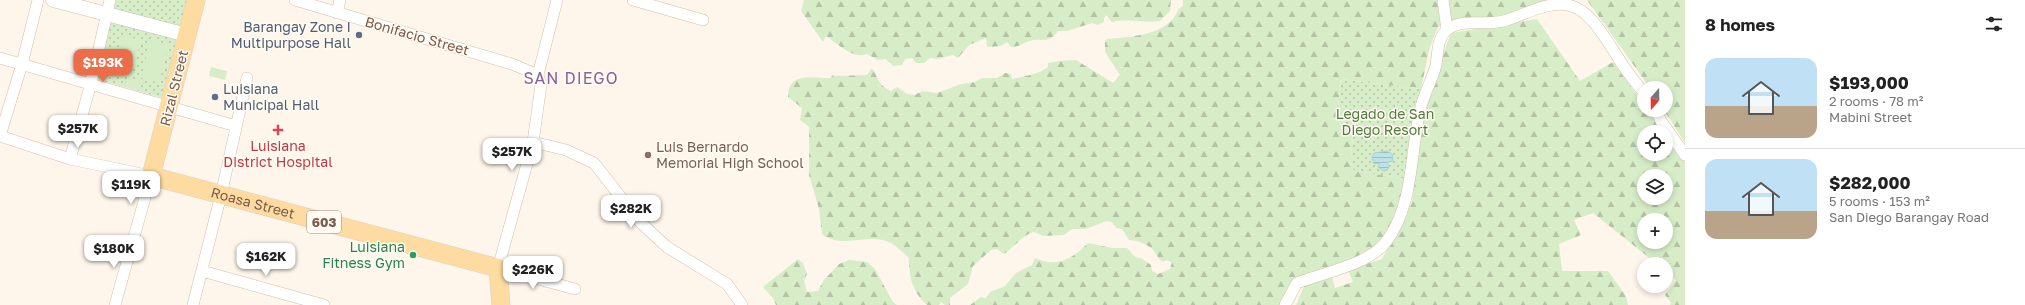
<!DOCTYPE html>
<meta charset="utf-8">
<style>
:root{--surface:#fff;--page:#f2f2f2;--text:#222;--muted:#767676;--line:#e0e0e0;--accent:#ed6d4a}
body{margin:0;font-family:"Golos Text",sans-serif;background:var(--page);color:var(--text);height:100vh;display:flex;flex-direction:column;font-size:15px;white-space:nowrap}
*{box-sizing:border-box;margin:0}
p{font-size:13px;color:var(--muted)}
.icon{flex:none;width:22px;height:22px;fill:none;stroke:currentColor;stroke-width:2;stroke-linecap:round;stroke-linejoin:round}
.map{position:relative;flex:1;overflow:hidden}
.details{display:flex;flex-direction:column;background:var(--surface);width:340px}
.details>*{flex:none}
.needle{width:26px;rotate:200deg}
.tools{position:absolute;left:1637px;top:81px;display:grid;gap:8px}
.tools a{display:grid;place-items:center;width:36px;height:36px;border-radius:50%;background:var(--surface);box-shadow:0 2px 6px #0003;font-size:20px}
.price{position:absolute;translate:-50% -34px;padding:0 9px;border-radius:8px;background:#fff;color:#222;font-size:13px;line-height:26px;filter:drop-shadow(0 1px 2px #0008)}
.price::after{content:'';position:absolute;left:50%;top:24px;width:12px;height:9px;margin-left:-6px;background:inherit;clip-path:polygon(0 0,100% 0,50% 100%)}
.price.on{background:var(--accent);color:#fff}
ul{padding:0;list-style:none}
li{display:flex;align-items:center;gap:12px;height:100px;padding:0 20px}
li+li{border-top:1px solid var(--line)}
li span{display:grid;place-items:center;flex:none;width:112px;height:80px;border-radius:12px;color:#555}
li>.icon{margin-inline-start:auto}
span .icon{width:48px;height:48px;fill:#fffc;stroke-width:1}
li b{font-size:17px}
h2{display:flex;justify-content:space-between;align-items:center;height:48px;padding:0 20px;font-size:17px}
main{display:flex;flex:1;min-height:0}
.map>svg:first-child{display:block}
.grass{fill:url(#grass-dots)}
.forest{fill:url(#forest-firs);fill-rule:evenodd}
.garden{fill:#d7edc7}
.water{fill:url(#water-rules);stroke:#a2d3dc}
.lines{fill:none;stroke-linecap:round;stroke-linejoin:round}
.minor-casing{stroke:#d2beae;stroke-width:12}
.tertiary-casing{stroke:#d2beae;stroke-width:15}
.primary-casing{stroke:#dad1cd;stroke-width:19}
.minor{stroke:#fff;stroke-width:11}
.tertiary{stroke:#fff;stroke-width:14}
.primary{stroke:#fedba1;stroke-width:18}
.service-dot{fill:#5c6f8a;stroke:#fffaf2;stroke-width:1.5}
.health-dot{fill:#e0444e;stroke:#fffaf2;stroke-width:1.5}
.education-dot{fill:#8d6e63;stroke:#fffaf2;stroke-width:1.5}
.leisure-dot{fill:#2e9e5b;stroke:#fffaf2;stroke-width:1.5}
.labels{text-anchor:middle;stroke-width:3;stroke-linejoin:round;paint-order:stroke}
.shield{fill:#fffaf2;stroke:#a38b7d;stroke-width:1}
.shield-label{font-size:13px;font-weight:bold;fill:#7b5c4b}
.service-label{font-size:14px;fill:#4e5e75;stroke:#fffaf2;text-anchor:end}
.street-label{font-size:14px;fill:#7b5c4b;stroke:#fffaf2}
.park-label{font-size:14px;fill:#527b3f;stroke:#fffaf2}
.health-label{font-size:14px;fill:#be3a42;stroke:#fffaf2}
.education-label{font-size:14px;fill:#785e54;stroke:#fffaf2;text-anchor:start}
.leisure-label{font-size:14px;fill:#27864d;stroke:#fffaf2;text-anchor:end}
.quarter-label{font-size:16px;letter-spacing:1px;fill:#856396;stroke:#fffaf2}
</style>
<main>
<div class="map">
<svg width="1685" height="305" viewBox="0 0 1685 305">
<defs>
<pattern id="grass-dots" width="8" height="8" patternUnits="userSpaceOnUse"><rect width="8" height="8" fill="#d7edc7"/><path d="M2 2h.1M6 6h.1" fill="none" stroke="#b3c3a4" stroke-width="1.8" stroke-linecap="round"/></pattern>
<pattern id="forest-firs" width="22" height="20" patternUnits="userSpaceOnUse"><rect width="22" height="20" fill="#d7edc7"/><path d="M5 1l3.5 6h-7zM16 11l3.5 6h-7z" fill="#b3c3a4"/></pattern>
<pattern id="water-rules" width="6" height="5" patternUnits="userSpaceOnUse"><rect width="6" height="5" fill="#bde3e9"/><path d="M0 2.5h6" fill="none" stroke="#9fbbbf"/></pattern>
</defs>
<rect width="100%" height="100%" fill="#fef6ea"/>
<!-- grass -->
<path class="grass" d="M114,0H191L166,99L96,79Z
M1341,79L1421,89L1406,179L1350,170L1355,112L1338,109Z"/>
<!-- forest -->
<path class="forest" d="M804,0H1171L1170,11L1160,21C1142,23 1130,18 1112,22L1106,15L1104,18V22L1098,25L1092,23L1067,31H1058C1048,45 1042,37 1029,41C1021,44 1022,46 1011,47L1007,42L1001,46L987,47L986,38L969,45L958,58L953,55L937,59L930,58L924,63H916L912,58L905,59L902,65L893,66L886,59L878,60L867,54C853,60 837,43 826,36L823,42L801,11Z
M1183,0H1560L1506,15L1480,20H1451L1438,27L1429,50L1421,89L1341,79L1338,108L1355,111L1350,170L1406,179L1397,213L1387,234L1368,254L1305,277L1281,305H970L981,297L986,298L990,292L1005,286L1016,273L1032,265L1035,258C1058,268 1072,259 1088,243L1112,248H1127L1135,257L1141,258L1151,265L1152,271L1158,274L1170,269L1172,262L1166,260L1163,262C1158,259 1158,257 1155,252C1150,245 1138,240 1129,240L1122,229L1116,228L1112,222L1106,221L1086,229H1072L1064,235L1043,236L1034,232C1022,235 1015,247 1004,254L997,249L991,250L973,266L968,284L950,298V305H945L941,302L939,305H927C912,291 909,277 909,258C902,252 894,243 886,241C866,234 840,249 822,234L819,209L809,175V127L800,120L802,108L788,97C788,71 813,78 830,78L833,75L839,76L867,75L872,68C878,78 879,86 891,91L897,87L907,94L914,95L923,91L937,93L961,84L975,82L982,78H997L1005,73L1011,74L1012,79C1024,76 1037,75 1048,67V63L1059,61L1076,60L1113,83L1120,75L1105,52V42L1107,39C1128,37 1154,36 1170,22C1177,17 1175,10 1183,6Z
M1587,0H1685V143L1664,110H1666V88H1650Z
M1537,19L1580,81L1613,62L1644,105V110H1648L1664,132H1644V154H1666V135L1685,162V305H1670L1671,303L1665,295L1676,280L1666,271V264H1657L1593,213L1574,220L1581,235L1559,244L1562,271H1608L1626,296L1628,305H1296L1305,284L1332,276L1335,288L1353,282L1348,270L1382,259L1412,203L1425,101L1451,33ZM1644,176H1666V198H1644ZM1644,220H1666V242H1644Z
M798,259L803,263L807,274L804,281L807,292L818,291L823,281L839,264L849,260L867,262L875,269L893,302L897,305H776L773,298L763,287Z"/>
<!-- garden -->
<path class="garden" d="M122,35L141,40L131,77L113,72Z
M150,40L169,45L159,83L141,78Z
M211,67L227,71L225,80L209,76Z
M127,77L142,81L140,91L125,87Z"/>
<!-- water -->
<path class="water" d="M1387,151L1392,154L1393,161L1387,162L1389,165L1388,169L1384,171L1378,167L1380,163L1374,164L1372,158L1374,153Z"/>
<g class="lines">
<defs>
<path id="minor" d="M295,0L512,64L538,75
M557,0L538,75L541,85L533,142L498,268L575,289
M633,0L703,20
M1443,0L1447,30
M337,13L340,0
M0,58L236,126
M1656,110L1661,121L1685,155
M0,136L70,159L151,176L115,305
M0,136L22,64L38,0
M533,142L566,150L594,163L641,223L667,247L727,284L742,305
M70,159L91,83L110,0
M202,271L324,305
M193,305L221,195L247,78
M1285,305L1297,283C1325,272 1368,265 1386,242C1414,205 1410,153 1420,111C1423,95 1432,81 1436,65C1438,53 1437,37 1448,29C1465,17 1489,27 1507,20C1526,14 1548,1 1568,5C1591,9 1607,42 1619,59C1626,71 1635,82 1644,93"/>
<path id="tertiary" d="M53,0L187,35"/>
<g id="primary">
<path id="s1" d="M196,0L151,176L498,268L501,305"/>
</g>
</defs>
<!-- minor casing -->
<use href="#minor" class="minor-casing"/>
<!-- tertiary casing -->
<use href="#tertiary" class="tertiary-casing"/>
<!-- primary casing -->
<use href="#primary" class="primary-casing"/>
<!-- minor -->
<use href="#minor" class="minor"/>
<!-- tertiary -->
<use href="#tertiary" class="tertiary"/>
<!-- primary -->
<use href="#primary" class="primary"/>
</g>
<!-- markers -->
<g class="service-dot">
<circle cx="359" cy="35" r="4"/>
<circle cx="215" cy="97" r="4"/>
</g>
<path class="health-dot" d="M276 124h4v4h4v4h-4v4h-4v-4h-4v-4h4z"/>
<circle class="education-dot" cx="648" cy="155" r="4"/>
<circle class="leisure-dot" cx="413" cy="255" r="4"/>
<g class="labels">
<!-- shield labels -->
<rect class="shield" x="307" y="211" width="34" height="22" rx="3"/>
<g class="shield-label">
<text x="324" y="227">603</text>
</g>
<!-- service labels -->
<g class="service-label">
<text x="351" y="32">Barangay Zone I<tspan x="351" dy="16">Multipurpose Hall</tspan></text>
<text x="223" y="94" text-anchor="start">Luisiana<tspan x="223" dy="16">Municipal Hall</tspan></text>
</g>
<!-- street labels -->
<g class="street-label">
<text transform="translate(417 36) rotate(16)" y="5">Bonifacio Street</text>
<text transform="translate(174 88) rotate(-76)" y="5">Rizal Street</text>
<text dy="5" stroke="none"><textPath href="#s1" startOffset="287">Roasa Street</textPath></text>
</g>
<!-- park labels -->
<g class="park-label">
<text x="1385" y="119">Legado de San<tspan x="1385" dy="16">Diego Resort</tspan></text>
</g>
<!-- health labels -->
<g class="health-label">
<text x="278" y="151">Luisiana<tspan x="278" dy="16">District Hospital</tspan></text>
</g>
<!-- education labels -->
<g class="education-label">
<text x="656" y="152">Luis Bernardo<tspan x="656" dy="16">Memorial High School</tspan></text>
</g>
<!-- leisure labels -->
<g class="leisure-label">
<text x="405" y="252">Luisiana<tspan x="405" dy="16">Fitness Gym</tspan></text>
</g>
<!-- quarter labels -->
<g class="quarter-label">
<text x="571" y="84">SAN DIEGO</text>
</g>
</g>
</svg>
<div class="tools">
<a><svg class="needle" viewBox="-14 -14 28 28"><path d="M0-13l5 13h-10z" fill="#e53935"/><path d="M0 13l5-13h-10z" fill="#767676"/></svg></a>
<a><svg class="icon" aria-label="locate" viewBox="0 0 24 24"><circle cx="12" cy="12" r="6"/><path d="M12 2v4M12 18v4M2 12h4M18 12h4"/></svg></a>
<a><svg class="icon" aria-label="layers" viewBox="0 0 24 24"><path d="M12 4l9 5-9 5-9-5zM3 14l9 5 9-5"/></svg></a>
<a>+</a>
<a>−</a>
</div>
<b class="price on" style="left:103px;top:83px">$193K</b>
<b class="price" style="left:78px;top:149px">$257K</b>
<b class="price" style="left:512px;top:172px">$257K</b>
<b class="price" style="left:131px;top:205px">$119K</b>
<b class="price" style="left:631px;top:229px">$282K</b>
<b class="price" style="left:114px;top:269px">$180K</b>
<b class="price" style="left:266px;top:277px">$162K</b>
<b class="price" style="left:533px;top:290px">$226K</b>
</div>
<section class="details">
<h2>8 homes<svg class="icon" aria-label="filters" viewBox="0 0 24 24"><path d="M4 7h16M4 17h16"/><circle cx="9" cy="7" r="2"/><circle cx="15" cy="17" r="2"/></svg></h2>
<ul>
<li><span style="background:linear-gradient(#bfe0f5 60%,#b9a48a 0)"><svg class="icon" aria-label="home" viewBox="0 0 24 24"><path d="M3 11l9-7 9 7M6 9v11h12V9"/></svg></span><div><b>$193,000</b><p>2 rooms · 78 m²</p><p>Mabini Street</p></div></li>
<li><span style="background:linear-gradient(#bfe0f5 65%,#b9a48a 0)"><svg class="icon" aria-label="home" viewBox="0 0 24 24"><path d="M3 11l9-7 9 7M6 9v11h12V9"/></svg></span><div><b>$282,000</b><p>5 rooms · 153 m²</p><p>San Diego Barangay Road</p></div></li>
</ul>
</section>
</main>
